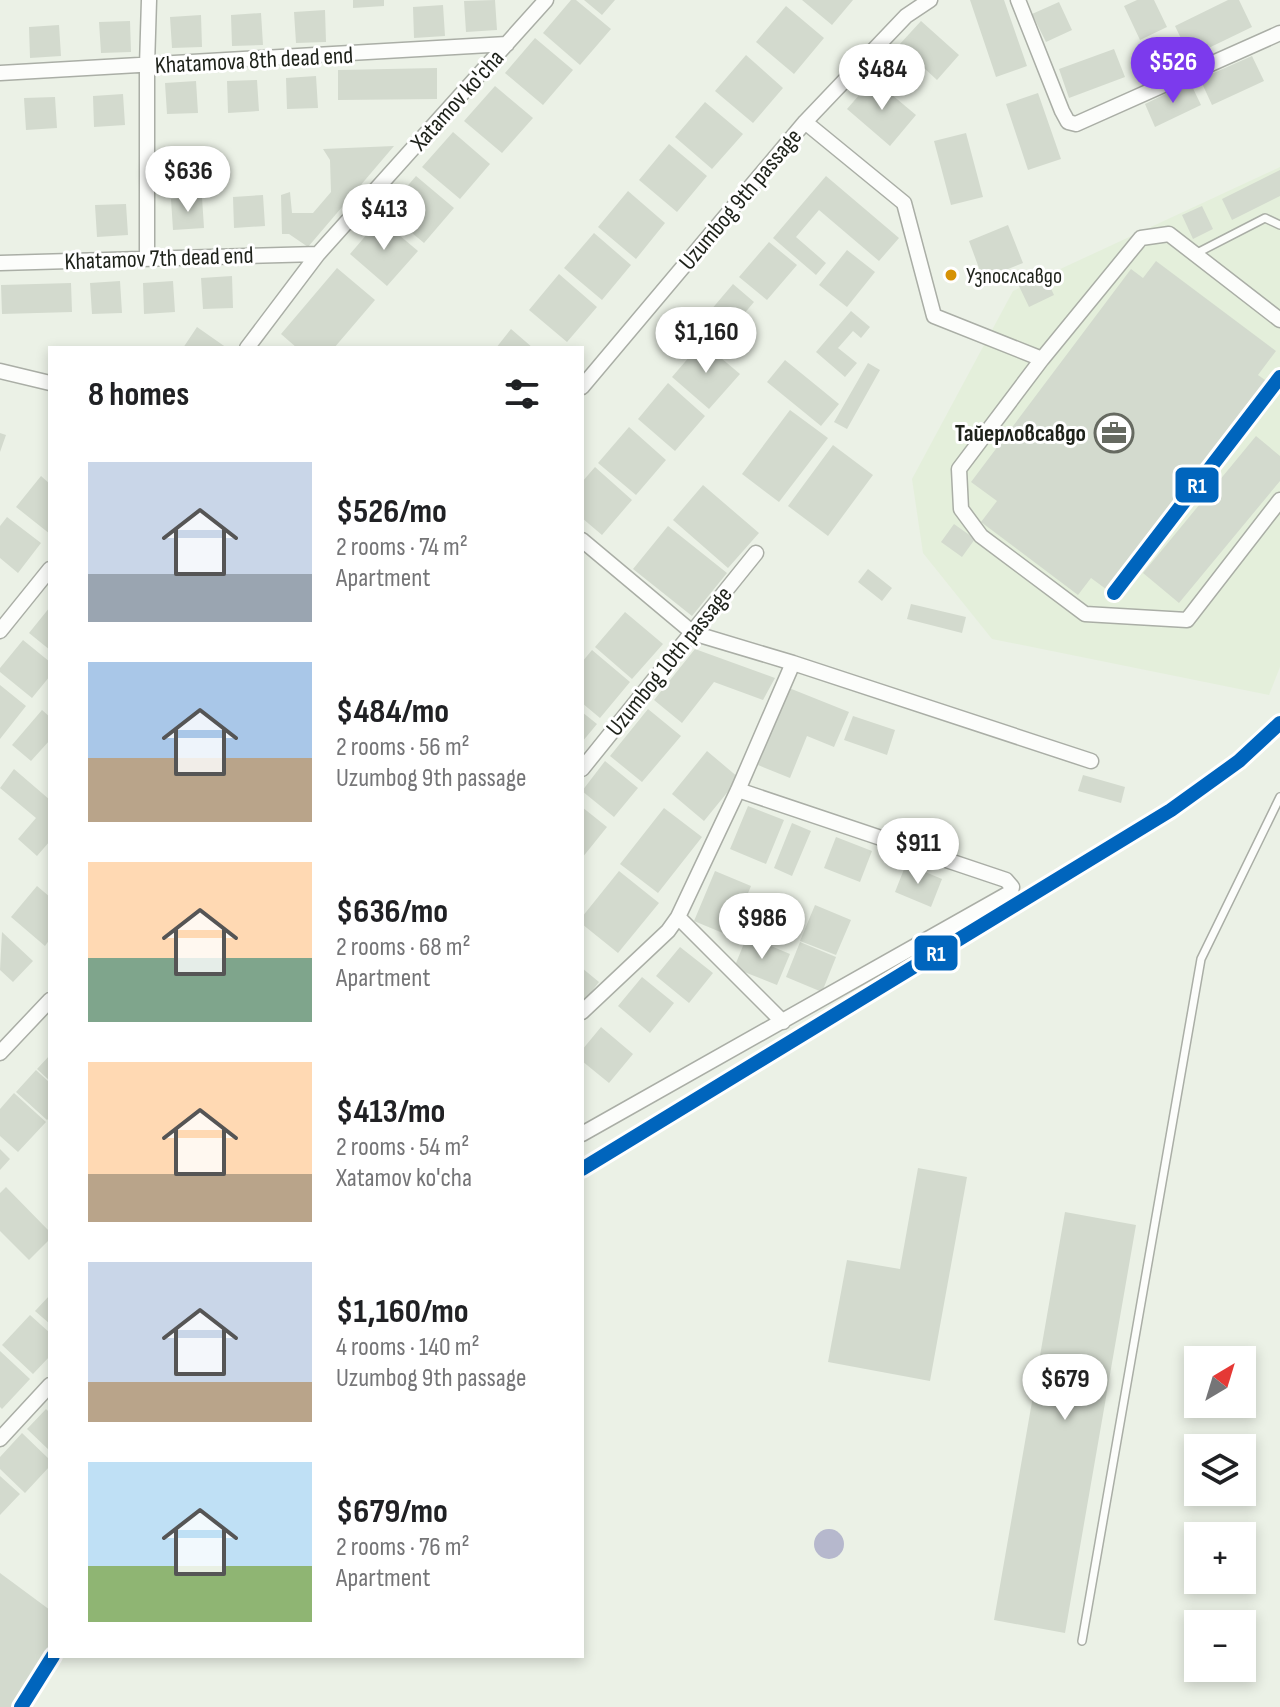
<!DOCTYPE html>
<meta charset="utf-8">
<style>
:root{--surface:#fff;--page:#f6f6f6;--text:#202124;--muted:#757577;--accent:#7c3aed}
body{margin:0;font-family:"Sofia Sans Condensed",sans-serif;background:var(--page);color:var(--text);height:100vh;display:flex;flex-direction:column;font-size:30px;white-space:nowrap}
*{box-sizing:border-box;margin:0}
p{font-size:26px;color:var(--muted)}
.icon{flex:none;width:44px;height:44px;fill:none;stroke:currentColor;stroke-width:2;stroke-linecap:round;stroke-linejoin:round}
.map{position:relative;flex:1;overflow:hidden}
.details{position:absolute;left:48px;top:346px;width:536px;height:1312px;display:flex;flex-direction:column;background:var(--surface);border-radius:0px;box-shadow:0 4px 12px #0003}
.details>*{flex:none}
.needle{width:52px;rotate:38deg}
.controls{position:absolute;left:1184px;top:1346px;display:grid;gap:16px}
.controls a{display:grid;place-items:center;width:72px;height:72px;border-radius:0px;background:var(--surface);box-shadow:0 4px 12px #0003;font-size:40px}
.price{position:absolute;translate:-50% -68px;padding:0 18px;border-radius:28px;background:#fff;color:#222;font-size:26px;line-height:52px;filter:drop-shadow(0 2px 4px #0008)}
.price::after{content:'';position:absolute;left:50%;top:48px;width:24px;height:18px;margin-left:-12px;background:inherit;clip-path:polygon(0 0,100% 0,50% 100%)}
.price.selected{background:var(--accent);color:#fff}
ul{padding:0;list-style:none}
li{display:flex;align-items:center;gap:24px;height:200px;padding:0 40px}
li span{display:grid;place-items:center;flex:none;width:224px;height:160px;border-radius:0px;color:#555}
li>.icon{margin-inline-start:auto}
span .icon{width:96px;height:96px;fill:#fffc;stroke-width:1}
li b{font-size:34px}
h2{display:flex;justify-content:space-between;align-items:center;height:96px;padding:0 40px;font-size:34px}
.map>svg:first-child{display:block}
.built{fill:#e4efdb}
.water{fill:#b6b8cd}
.building{fill:#d3dace}
.lines{fill:none;stroke-linecap:round;stroke-linejoin:round}
.service-casing{stroke:#aaaea6;stroke-width:10}
.minor-casing{stroke:#aaaea6;stroke-width:17}
.service{stroke:#fcfdfb;stroke-width:7}
.minor{stroke:#fcfdfb;stroke-width:14}
.rail-1-casing{stroke:#fff;stroke-width:20}
.rail-1{stroke:#0065bd;stroke-width:14}
.bus-dot{fill:#d69204;stroke:#fff;stroke-width:3}
.labels{text-anchor:middle;stroke-width:6;stroke-linejoin:round;paint-order:stroke}
.bus-label{font-size:22px;fill:#1e221a;stroke:#fff;text-anchor:start}
.street-label{font-size:24px;fill:#1e221a;stroke:#fff}
.poi-label{font-size:24px;font-weight:bold;fill:#1e221a;stroke:#fff;text-anchor:end}
.line-badge{stroke:#fff;stroke-width:3}
.badge-label{font-size:22px;text-anchor:middle;font-weight:bold;fill:#fff}
</style>
<div class="map">
<svg width="1280" height="1707" viewBox="0 0 1280 1707">
<rect width="100%" height="100%" fill="#ebf1e6"/>
<!-- built -->
<path class="built" d="M1280,167V667L1269,695L992,639L923,553L912,479L1013,291Z"/>
<!-- water -->
<path class="water" d="M814 1544a15 15 0 1 1 30 0a15 15 0 1 1-30 0Z"/>
<!-- building -->
<path class="building" d="M353,0H384V6L353,8Z
M495,0L497,30L466,32L464,1Z
M571,0H576L611,29L580,65L543,33Z
M584,0H615L602,15Z
M802,0H853L832,25Z
M970,0H1004L1027,66L996,77Z
M1137,0H1154L1167,27L1140,40L1124,6Z
M1228,0H1239L1252,27L1190,57L1175,26Z
M1059,2L1072,30L1046,42L1032,14Z
M443,5L445,36L414,38L413,7Z
M786,6L824,38L794,74L756,42Z
M325,10L326,42L296,43L294,12Z
M261,13L263,45L232,46L231,15Z
M201,15L202,47L172,48L170,17Z
M130,21L131,52L101,53L99,22Z
M921,21L959,55L937,80L899,45Z
M59,25L61,56L30,58L29,27Z
M535,38L573,70L543,105L505,73Z
M1114,49L1125,77L1069,98L1059,69Z
M746,55L783,88L753,123L715,91Z
M1252,56L1264,81L1212,105L1200,79Z
M437,68V99L338,100V70Z
M316,76L318,108L287,109L286,78Z
M873,79L916,115L890,146L847,109Z
M257,80L259,111L228,113L227,81Z
M196,81L198,113L167,114L165,83Z
M1190,82L1201,105L1155,127L1145,104Z
M495,86L533,118L502,153L464,121Z
M1038,93L1061,159L1028,170L1006,104Z
M123,94L125,125L94,127L93,96Z
M55,97L57,128L26,130L24,98Z
M705,102L743,134L712,169L675,137Z
M453,132L490,164L460,199L422,167Z
M966,133L983,197L951,205L934,141Z
M669,144L707,176L677,212L639,180Z
M394,146L308,247L289,234H282L281,195L290,192L292,213H313L331,192L330,160L323,149Z
M1280,170V196L1232,220L1222,199Z
M416,176L454,208L424,243L386,211Z
M826,176L899,238L879,261L819,210L796,237L826,263L816,275L773,238Z
M628,191L665,223L636,259L598,227Z
M263,195L265,226L234,228L233,197Z
M202,197L204,228L173,230L171,199Z
M126,204L128,235L97,237L95,205Z
M1202,206L1213,229L1193,239L1182,215Z
M380,219L418,251L387,286L350,254Z
M1008,225L1023,263L983,279L969,241Z
M594,233L631,265L602,300L564,268Z
M769,242L797,265L767,300L739,277Z
M847,250L875,272L847,307L819,285Z
M1156,261L1276,351L1258,375L1268,382L1110,592L1091,578L1078,595L981,522L997,501L971,482L1131,269L1143,278Z
M337,268L375,300L334,348H297L281,334Z
M1042,270L1054,295L1029,307L1017,282Z
M559,274L597,307L567,342L529,310Z
M232,276L233,308L203,309L201,278Z
M120,281L122,313L92,314L90,283Z
M173,281L175,312L144,314L143,283Z
M71,283L72,312L2,314L1,285Z
M733,284L754,302L720,342L699,324Z
M851,311L870,327L861,338L853,331L838,348L857,363L845,377L816,352Z
M197,327L227,348H183Z
M511,329L533,348H496Z
M702,342L740,374L709,409L672,377Z
M785,360L839,404L821,426L767,382Z
M868,363L880,370L847,429L834,422Z
M668,383L705,416L675,451L638,419Z
M790,410L828,438L779,502L742,474Z
M629,427L666,460L636,495L598,463Z
M0,433L6,435L0,452Z
M1256,436L1280,456V481L1179,603L1143,573Z
M833,445L873,475L828,536L788,506Z
M595,467L632,500L602,535L582,518V482Z
M41,476L50,484V534L16,507Z
M703,485L759,533L728,568L673,520Z
M7,517L41,543L18,573L0,558V526Z
M954,524L975,539L962,557L941,542Z
M668,526L727,573L692,616L633,569Z
M868,569L892,588L882,601L858,582Z
M911,604L966,617L962,633L907,619Z
M50,607V650L29,633Z
M625,612L663,644L632,679L595,647Z
M23,640L50,662V676L32,698L0,672V668Z
M695,649L775,678L763,700L714,682L682,723L654,700Z
M592,650L630,682L600,718L582,703V662Z
M0,685L26,706L0,739Z
M789,688L849,712L834,747L807,736L790,778L758,765Z
M648,709L681,736L642,782L610,756Z
M42,710L50,717V740L31,761L12,745Z
M582,712L597,724L582,742Z
M853,716L895,730L887,755L844,740Z
M707,751L739,778L704,821L672,794Z
M605,761L638,788L614,817L582,791Z
M14,769L50,800V841L37,856L18,839L36,818L0,788Z
M1083,775L1125,787L1121,803L1078,791Z
M748,806L784,820L766,864L730,849Z
M582,807L607,827L582,858Z
M664,808L702,837L658,893L620,864Z
M792,823L811,831L792,876L774,868Z
M836,837L872,851L860,882L824,868Z
M906,864L942,879L931,907L895,892Z
M619,871L659,903L618,953L582,924V917Z
M715,871L751,886L730,936L694,921Z
M37,886L50,897V939L45,946L11,917Z
M815,905L851,920L836,955L800,941Z
M2,932L33,961L13,982L0,970Z
M747,936L790,954L777,985L734,968Z
M800,942L836,957L822,992L786,977Z
M680,947L713,973L689,1003L656,976Z
M582,968L599,982L582,1004Z
M642,977L674,1003L650,1033L618,1006Z
M601,1027L633,1054L609,1083L582,1061V1050Z
M50,1055V1081L37,1069Z
M36,1070L50,1083V1117L47,1120L16,1092Z
M14,1093L46,1122L18,1152L0,1136V1109Z
M0,1149L10,1159L0,1170Z
M918,1168L967,1177L930,1381L828,1362L847,1260L900,1269Z
M6,1187L50,1232V1239L29,1260L0,1231V1193Z
M1065,1212L1136,1225L1065,1633L994,1620Z
M50,1295V1324L35,1311Z
M30,1315L50,1333V1356L33,1374L2,1345Z
M0,1351L30,1379L2,1409L0,1407Z
M46,1409L50,1413V1451L27,1429Z
M22,1433L50,1460V1466L25,1493L0,1469V1457Z
M0,1476L20,1494L0,1515Z
M0,1573L50,1610V1652L11,1707H0Z"/>
<g class="lines">
<defs>
<path id="service" d="M1195,254L1265,218L1280,225
M1082,1641L1201,959L1280,797"/>
<path id="minor" d="M1018,0L1062,111L1068,122L1076,124L1280,33
M0,73L507,44
M805,122L904,203L934,316L1042,359
M147,257V66L149,0
M0,263L318,254
M1280,320L1169,234L1141,238L1042,359L959,469L961,509L981,536L1085,614L1187,620L1280,500
M247,348L318,254L546,0
M0,371L50,383
M582,387L805,122L906,16L930,0
M582,540L693,633L793,663L1091,761
M0,631L50,569
M582,769L756,553
M678,917L783,1022
M582,1012L668,931L678,917L738,790L793,663
M0,1053L50,1000
M582,1134L1011,892L1012,887L1006,880L738,790
M0,1439L50,1385"/>
</defs>
<!-- service casing -->
<use href="#service" class="service-casing"/>
<!-- minor casing -->
<use href="#minor" class="minor-casing"/>
<!-- service -->
<use href="#service" class="service"/>
<!-- minor -->
<use href="#minor" class="minor"/>
<defs>
<path id="rail-1" d="M1114,593L1280,377
M582,1169L1171,810L1239,761L1280,723
M21,1707L53,1656"/>
</defs>
<!-- rail-1 casing -->
<use href="#rail-1" class="rail-1-casing"/>
<!-- rail-1 -->
<use href="#rail-1" class="rail-1"/>
</g>
<!-- icons -->
<defs>
<symbol id="office-ring" viewBox="-11 -11 22 22"><circle r="9.5" fill="#fff" stroke="#666a61" stroke-width="1.5"/><path d="M-6-3h4V-5.5h4V-3h4V5H-6ZM-1-4.5V-3h2v-1.5ZM-6 0V1H6V0Z" fill="#666a61"/></symbol>
</defs>
<g fill-rule="evenodd">
<use href="#office-ring" x="1092" y="411" width="44" height="44"/>
</g>
<!-- markers -->
<circle class="bus-dot" cx="951" cy="275" r="7"/>
<g class="labels">
<!-- bus labels -->
<g class="bus-label">
<text x="966" y="283">Узпослсавдо</text>
</g>
<!-- street labels -->
<g class="street-label">
<text transform="translate(254 60) rotate(-3)" y="8">Khatamova 8th dead end</text>
<text transform="translate(457 100) rotate(-48)" y="8">Xatamov ko'cha</text>
<text transform="translate(740 199) rotate(-50)" y="8">Uzumbog 9th passage</text>
<text transform="translate(159 258) rotate(-2)" y="8">Khatamov 7th dead end</text>
<text transform="translate(669 661) rotate(-51)" y="8">Uzumbog 10th passage</text>
</g>
<!-- poi labels -->
<g class="poi-label">
<text x="1086" y="441">Тайерловсавдо</text>
</g>
</g>
<g class="line-badge">
<rect x="1174" y="466" width="46" height="38" rx="8" fill="#0065bd"/>
<rect x="913" y="934" width="46" height="38" rx="8" fill="#0065bd"/>
</g>
<g class="badge-label">
<text x="1197" y="493">R1</text>
<text x="936" y="961">R1</text>
</g>
</svg>
<div class="controls">
<a><svg class="needle" viewBox="-14 -14 28 28"><path d="M0-13l5 13h-10z" fill="#e53935"/><path d="M0 13l5-13h-10z" fill="#757577"/></svg></a>
<a><svg class="icon" aria-label="layers" viewBox="0 0 24 24"><path d="M12 4l9 5-9 5-9-5zM3 14l9 5 9-5"/></svg></a>
<a>+</a>
<a>−</a>
</div>
<b class="price selected" style="left:1173px;top:105px">$526</b>
<b class="price" style="left:882px;top:112px">$484</b>
<b class="price" style="left:188px;top:214px">$636</b>
<b class="price" style="left:384px;top:252px">$413</b>
<b class="price" style="left:706px;top:375px">$1,160</b>
<b class="price" style="left:918px;top:886px">$911</b>
<b class="price" style="left:762px;top:961px">$986</b>
<b class="price" style="left:1065px;top:1422px">$679</b>
<section class="details">
<h2>8 homes<svg class="icon" aria-label="filters" viewBox="0 0 24 24"><path d="M4 7h16M4 17h16"/><circle cx="9" cy="7" r="2"/><circle cx="15" cy="17" r="2"/></svg></h2>
<ul>
<li><span style="background:linear-gradient(#c9d6e8 70%,#9aa5b1 0)"><svg class="icon" aria-label="home" viewBox="0 0 24 24"><path d="M3 11l9-7 9 7M6 9v11h12V9"/></svg></span><div><b>$526/mo</b><p>2 rooms · 74 m²</p><p>Apartment</p></div></li>
<li><span style="background:linear-gradient(#a9c7e8 60%,#b9a48a 0)"><svg class="icon" aria-label="home" viewBox="0 0 24 24"><path d="M3 11l9-7 9 7M6 9v11h12V9"/></svg></span><div><b>$484/mo</b><p>2 rooms · 56 m²</p><p>Uzumbog 9th passage</p></div></li>
<li><span style="background:linear-gradient(#ffd9b3 60%,#7fa58c 0)"><svg class="icon" aria-label="home" viewBox="0 0 24 24"><path d="M3 11l9-7 9 7M6 9v11h12V9"/></svg></span><div><b>$636/mo</b><p>2 rooms · 68 m²</p><p>Apartment</p></div></li>
<li><span style="background:linear-gradient(#ffd9b3 70%,#b9a48a 0)"><svg class="icon" aria-label="home" viewBox="0 0 24 24"><path d="M3 11l9-7 9 7M6 9v11h12V9"/></svg></span><div><b>$413/mo</b><p>2 rooms · 54 m²</p><p>Xatamov ko'cha</p></div></li>
<li><span style="background:linear-gradient(#c9d6e8 75%,#b9a48a 0)"><svg class="icon" aria-label="home" viewBox="0 0 24 24"><path d="M3 11l9-7 9 7M6 9v11h12V9"/></svg></span><div><b>$1,160/mo</b><p>4 rooms · 140 m²</p><p>Uzumbog 9th passage</p></div></li>
<li><span style="background:linear-gradient(#bfe0f5 65%,#8fb573 0)"><svg class="icon" aria-label="home" viewBox="0 0 24 24"><path d="M3 11l9-7 9 7M6 9v11h12V9"/></svg></span><div><b>$679/mo</b><p>2 rooms · 76 m²</p><p>Apartment</p></div></li>
</ul>
</section>
</div>
